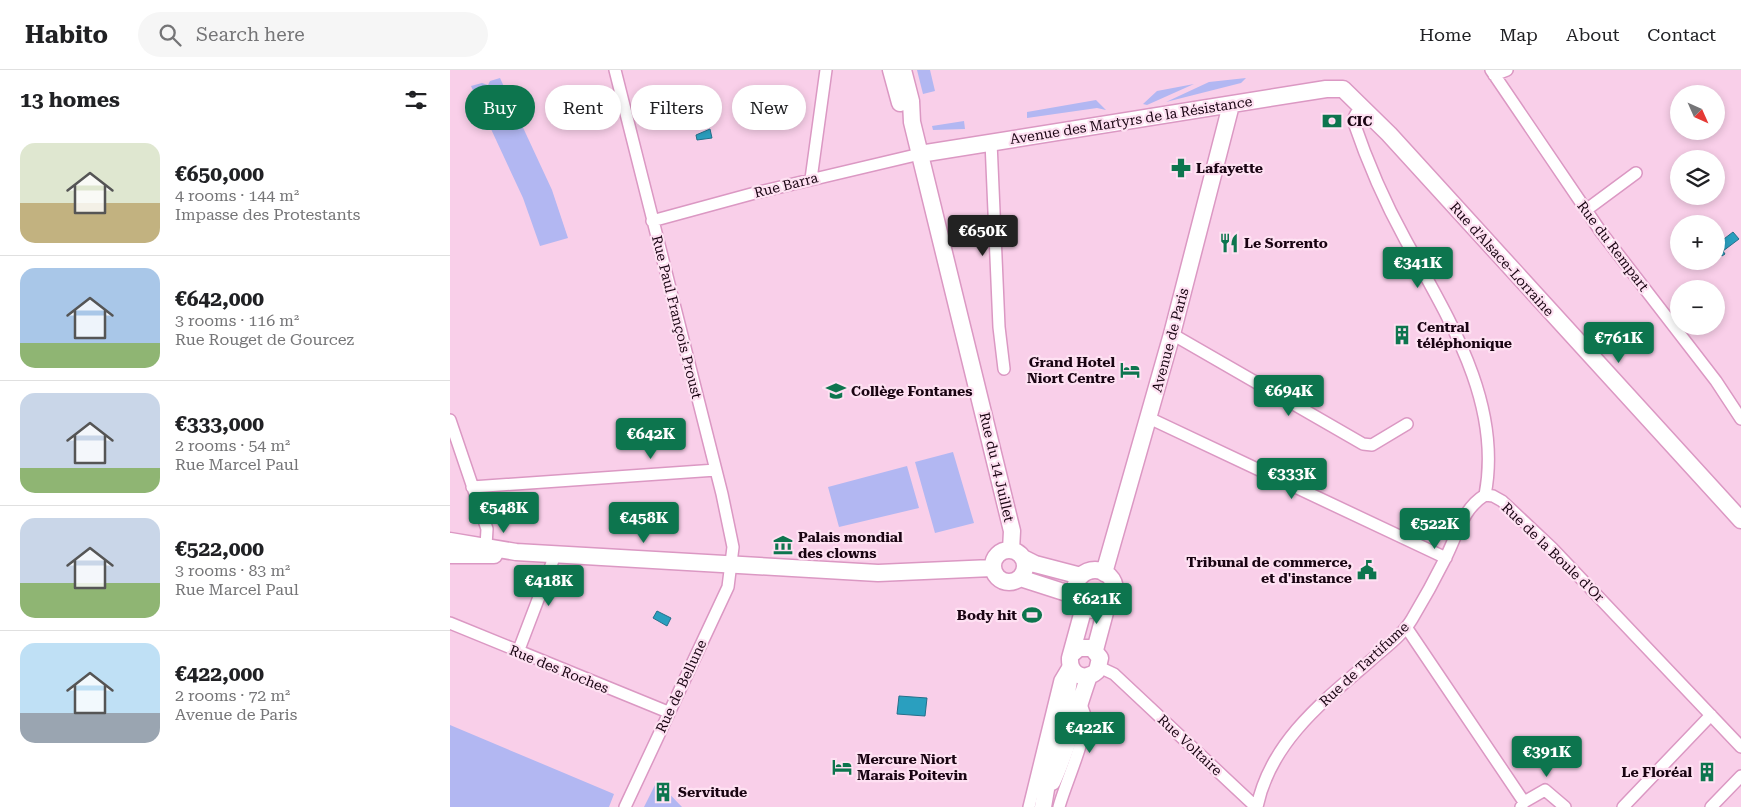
<!DOCTYPE html>
<meta charset="utf-8">
<style>
:root{--surface:#fff;--page:#f6f6f6;--text:#202124;--muted:#757577;--line:#e0e0e0;--accent:#0d754e}
body{margin:0;font-family:"Roboto Serif",serif;background:var(--page);color:var(--text);height:100vh;display:flex;flex-direction:column;font-size:19px;white-space:nowrap}
*{box-sizing:border-box;margin:0}
p{font-size:16px;color:var(--muted)}
.icon{flex:none;width:28px;height:28px;fill:none;stroke:currentColor;stroke-width:2;stroke-linecap:round;stroke-linejoin:round}
.map{position:relative;flex:1;overflow:hidden}
.panel{display:flex;flex-direction:column;background:var(--surface);width:450px}
.panel>*{flex:none}
.top-card{position:absolute;left:15px;top:15px;width:475px;height:45px;display:flex;gap:10px}
.needle{width:32px;rotate:135deg}
.controls{position:absolute;left:1220px;top:15px;display:grid;gap:10px}
.controls a{display:grid;place-items:center;width:55px;height:55px;border-radius:50%;background:var(--surface);box-shadow:0 2px 8px #0003;font-size:25px}
.price{position:absolute;translate:-50% -42px;padding:0 11px;border-radius:5px;background:var(--accent);color:#fff;font-size:16px;line-height:32px;filter:drop-shadow(0 1px 2px #0008)}
.price::after{content:'';position:absolute;left:50%;top:30px;width:15px;height:11px;margin-left:-8px;background:inherit;clip-path:polygon(0 0,100% 0,50% 100%)}
.price.selected{background:#222;color:#fff}
ul{padding:0;list-style:none}
li{display:flex;align-items:center;gap:15px;height:125px;padding:0 20px}
li+li{border-top:1px solid var(--line)}
li span{display:grid;place-items:center;flex:none;width:140px;height:100px;border-radius:15px;color:#555}
li>.icon{margin-inline-start:auto}
span .icon{width:60px;height:60px;fill:#fffc;stroke-width:1}
li b{font-size:21px}
h2{display:flex;justify-content:space-between;align-items:center;height:60px;padding:0 20px;font-size:21px}
.chip{padding:0 18px;border-radius:22px;background:var(--surface);box-shadow:0 2px 8px #0003;font-size:18px;line-height:45px}
.chip.selected{background:var(--accent);color:#fff}
header{display:flex;align-items:center;gap:30px;box-sizing:border-box;height:70px;padding:0 25px;background:var(--surface);border-bottom:1px solid var(--line)}
header strong{font-size:24px}
nav{display:flex;gap:28px;margin-inline-start:auto;font-size:18px}
.search{width:350px;height:45px;background:var(--page);display:flex;align-items:center;gap:12px;box-sizing:border-box;padding:0 18px;border-radius:28px;color:var(--muted);font-size:19px}
main{display:flex;flex:1;min-height:0}
.map>svg:first-child{display:block}
.green{fill:#b2b7f2}
.water{fill:#2a9fbf;stroke:#25708b}
.lines{fill:none;stroke-linecap:round;stroke-linejoin:round}
.minor-casing{stroke:#db98c3;stroke-width:14}
.secondary-casing{stroke:#db98c3;stroke-width:19}
.minor{stroke:#fff;stroke-width:11}
.secondary{stroke:#fff;stroke-width:16}
.labels{text-anchor:middle;stroke-width:4.5;stroke-linejoin:round;paint-order:stroke}
.street-label{font-size:14px;fill:#190412;stroke:#fee1f2}
.poi-label{font-size:14px;font-weight:bold;fill:#190412;stroke:#fee1f2;text-anchor:start}
</style>
<header>
<strong>Habito</strong>
<div class="search"><svg class="icon" aria-label="search" viewBox="0 0 24 24"><circle cx="10" cy="10" r="6"/><path d="M15 15l6 6"/></svg>Search here</div>
<nav><a>Home</a><a>Map</a><a>About</a><a>Contact</a></nav>
</header>
<main>
<section class="panel">
<h2>13 homes<svg class="icon" aria-label="filters" viewBox="0 0 24 24"><path d="M4 7h16M4 17h16"/><circle cx="9" cy="7" r="2"/><circle cx="15" cy="17" r="2"/></svg></h2>
<ul>
<li><span style="background:linear-gradient(#dfe7d0 60%,#c2b280 0)"><svg class="icon" aria-label="home" viewBox="0 0 24 24"><path d="M3 11l9-7 9 7M6 9v11h12V9"/></svg></span><div><b>€650,000</b><p>4 rooms · 144 m²</p><p>Impasse des Protestants</p></div></li>
<li><span style="background:linear-gradient(#a9c7e8 75%,#8fb573 0)"><svg class="icon" aria-label="home" viewBox="0 0 24 24"><path d="M3 11l9-7 9 7M6 9v11h12V9"/></svg></span><div><b>€642,000</b><p>3 rooms · 116 m²</p><p>Rue Rouget de Gourcez</p></div></li>
<li><span style="background:linear-gradient(#c9d6e8 75%,#8fb573 0)"><svg class="icon" aria-label="home" viewBox="0 0 24 24"><path d="M3 11l9-7 9 7M6 9v11h12V9"/></svg></span><div><b>€333,000</b><p>2 rooms · 54 m²</p><p>Rue Marcel Paul</p></div></li>
<li><span style="background:linear-gradient(#c9d6e8 65%,#8fb573 0)"><svg class="icon" aria-label="home" viewBox="0 0 24 24"><path d="M3 11l9-7 9 7M6 9v11h12V9"/></svg></span><div><b>€522,000</b><p>3 rooms · 83 m²</p><p>Rue Marcel Paul</p></div></li>
<li><span style="background:linear-gradient(#bfe0f5 70%,#9aa5b1 0)"><svg class="icon" aria-label="home" viewBox="0 0 24 24"><path d="M3 11l9-7 9 7M6 9v11h12V9"/></svg></span><div><b>€422,000</b><p>2 rooms · 72 m²</p><p>Avenue de Paris</p></div></li>
</ul>
</section>
<div class="map">
<svg width="1291" height="737" viewBox="0 0 1291 737">
<rect width="100%" height="100%" fill="#f9cfe9"/>
<!-- green -->
<path class="green" d="M467,0H480L485,21L473,24Z
M50,8L102,120L118,168L90,176L73,128L21,16L32,13L38,15L40,11Z
M796,8L791,13L716,32L759,12Z
M744,14L697,35L693,34L707,21Z
M646,30L656,40L647,38L577,48V42Z
M514,51L515,59L483,60L482,56Z
M503,382L524,453L485,463L465,392Z
M457,396L469,438L389,457L378,417Z
M0,655L164,724L159,737H0Z
M207,711L232,737H194Z"/>
<!-- water -->
<path class="water" d="M260,59L262,68L247,70L246,65Z
M1283,162L1289,169L1273,181L1275,184L1272,186L1266,179V175Z
M207,541L221,548L217,556L203,548Z
M449,626L477,628L475,646L447,644Z"/>
<g class="lines">
<defs>
<path id="minor" d="M165,0L272,424L283,477L278,517L175,737
M1041,0L1151,162L1266,311L1291,349
M1044,5L1057,0
M913,38L906,44L903,50C917,91 934,131 955,169C997,246 1053,332 1035,425
M541,72L549,257L554,299
M361,109L376,0
M1136,140L1186,103
M202,151L305,123L470,84
M722,264L913,374L922,375L957,354
M699,348L996,488
M0,350L37,459L36,476
M22,417L266,400
M1035,425L1043,426L1052,431L1102,478L1291,677
M0,553L218,642
M956,557L1074,732
M68,582L105,485
M649,597L664,604L806,737
M579,737L610,610L619,595
M609,737C615,714 637,668 635,646C634,641 631,636 630,631
M807,737C820,673 872,632 919,592C933,579 952,566 962,549C974,529 985,509 995,489C1007,466 1012,439 1035,425
M1071,737L1074,732L1095,720L1115,737
M1173,737L1261,645
M1261,737L1291,706"/>
<path id="secondary" d="M441,0L450,33
M453,0L461,31L462,52L562,461L561,480
M470,84L876,19H893L939,64L1291,450
M0,471L66,482L428,503L542,498
M543 496a16 16 0 1 1 32 0a16 16 0 1 1-32 0Z
M0,485H44
M573,488L585,494L631,506
M625 520a20 20 0 1 1 40 0a20 20 0 1 1-40 0Z
M654,503L722,264L781,35
M570,508L626,526
M645,580L657,535
M622,584L629,578H642L650,588L647,601C635,612 619,605 620,588L634,537
M602,712C618,679 626,641 639,606
M593,737L601,690L614,641L621,598"/>
</defs>
<!-- minor casing -->
<use href="#minor" class="minor-casing"/>
<!-- secondary casing -->
<use href="#secondary" class="secondary-casing"/>
<!-- minor -->
<use href="#minor" class="minor"/>
<!-- secondary -->
<use href="#secondary" class="secondary"/>
</g>
<!-- icons -->
<defs>
<symbol id="bank-bare" viewBox="-9 -9 18 18"><path d="M-6-4H6V4H-6ZM0-2.3a2.3 2.3 0 1 0 0 4.6a2.3 2.3 0 1 0 0-4.6Z" fill="#0d754e" stroke="#fee1f2" stroke-width="2.5" paint-order="stroke"/></symbol>
<symbol id="pharmacy-bare" viewBox="-9 -9 18 18"><path d="M-2-6h4v4h4v4h-4v4h-4v-4h-4v-4h4Z" fill="#0d754e" stroke="#fee1f2" stroke-width="2.5" paint-order="stroke"/></symbol>
<symbol id="restaurant-bare" viewBox="-9 -9 18 18"><path d="M-5-6h1v4h1v-4h1v4h1v-4h1v5L-1.5 .5V6h-2V.5L-5-1ZM5-6V6H3V1.5H1.5Q1.5-4 5-6Z" fill="#0d754e" stroke="#fee1f2" stroke-width="2.5" paint-order="stroke"/></symbol>
<symbol id="building-bare" viewBox="-9 -9 18 18"><path d="M-4-6H4V6H1V3H-1V6H-4ZM-2.5-4.3h1.7v1.8h-1.7ZM.8-4.3h1.7v1.8H.8ZM-2.5-1h1.7V.8h-1.7ZM.8-1h1.7V.8H.8Z" fill="#0d754e" stroke="#fee1f2" stroke-width="2.5" paint-order="stroke"/></symbol>
<symbol id="hotel-bare" viewBox="-9 -9 18 18"><path d="M-6-4.5h1.5V1H6V5H4.5V3h-9V5H-6ZM-4 0a1.8 1.8 0 1 1 3.6 0ZM.5 0V-2.5h3Q6-2.5 6 0Z" fill="#0d754e" stroke="#fee1f2" stroke-width="2.5" paint-order="stroke"/></symbol>
<symbol id="school-bare" viewBox="-9 -9 18 18"><path d="M0-5L7-2L0 1L-7-2ZM-4 1L0 2.5L4 1V4Q0 6-4 4Z" fill="#0d754e" stroke="#fee1f2" stroke-width="2.5" paint-order="stroke"/></symbol>
<symbol id="museum-bare" viewBox="-9 -9 18 18"><path d="M0-6L6-3V-2H-6V-3ZM-5-1h2V3h-2ZM-1-1h2V3h-2ZM3-1h2V3H3ZM-6 4H6V6H-6Z" fill="#0d754e" stroke="#fee1f2" stroke-width="2.5" paint-order="stroke"/></symbol>
<symbol id="civic-bare" viewBox="-9 -9 18 18"><path d="M-.6-6.5H3V-4.5H.6V-3L4-1V1h2V6H-6V1h2V-1L-.6-3ZM-1.2 2.5V6h2.4V2.5Z" fill="#0d754e" stroke="#fee1f2" stroke-width="2.5" paint-order="stroke"/></symbol>
<symbol id="stadium-bare" viewBox="-9 -9 18 18"><path d="M0-5a6.5 5 0 1 0 0 10a6.5 5 0 1 0 0-10ZM-3.5-1.8h7v3.6h-7Z" fill="#0d754e" stroke="#fee1f2" stroke-width="2.5" paint-order="stroke"/></symbol>
</defs>
<g fill-rule="evenodd">
<use href="#bank-bare" x="868" y="37" width="28" height="28"/>
<use href="#pharmacy-bare" x="717" y="84" width="28" height="28"/>
<use href="#restaurant-bare" x="765" y="159" width="28" height="28"/>
<use href="#building-bare" x="938" y="251" width="28" height="28"/>
<use href="#hotel-bare" x="666" y="286" width="28" height="28"/>
<use href="#school-bare" x="372" y="307" width="28" height="28"/>
<use href="#museum-bare" x="319" y="461" width="28" height="28"/>
<use href="#civic-bare" x="903" y="486" width="28" height="28"/>
<use href="#stadium-bare" x="568" y="531" width="28" height="28"/>
<use href="#hotel-bare" x="378" y="683" width="28" height="28"/>
<use href="#building-bare" x="1243" y="688" width="28" height="28"/>
<use href="#building-bare" x="199" y="708" width="28" height="28"/>
</g>
<g class="labels">
<!-- street labels -->
<g class="street-label">
<text transform="translate(681 50) rotate(-9)" y="5">Avenue des Martyrs de la Résistance</text>
<text transform="translate(336 115) rotate(-14)" y="5">Rue Barra</text>
<text transform="translate(1163 176) rotate(53)" y="5">Rue du Rempart</text>
<text transform="translate(1052 189) rotate(48)" y="5">Rue d'Alsace-Lorraine</text>
<text transform="translate(227 247) rotate(76)" y="5">Rue Paul François Proust</text>
<text transform="translate(720 270) rotate(-75)" y="5">Avenue de Paris</text>
<text transform="translate(547 397) rotate(77)" y="5">Rue du 14 Juillet</text>
<text transform="translate(1103 482) rotate(44)" y="5">Rue de la Boule d'Or</text>
<text transform="translate(914 594) rotate(-43)" y="5">Rue de Tartifume</text>
<text transform="translate(109 599) rotate(22)" y="5">Rue des Roches</text>
<text transform="translate(231 616) rotate(-65)" y="5">Rue de Bellune</text>
<text transform="translate(740 675) rotate(43)" y="5">Rue Voltaire</text>
</g>
<!-- poi labels -->
<g class="poi-label">
<text x="897" y="56">CIC</text>
<text x="746" y="103">Lafayette</text>
<text x="794" y="178">Le Sorrento</text>
<text x="967" y="262">Central<tspan x="967" dy="16">téléphonique</tspan></text>
<text x="665" y="297" text-anchor="end">Grand Hotel<tspan x="665" dy="16">Niort Centre</tspan></text>
<text x="401" y="326">Collège Fontanes</text>
<text x="348" y="472">Palais mondial<tspan x="348" dy="16">des clowns</tspan></text>
<text x="902" y="497" text-anchor="end">Tribunal de commerce,<tspan x="902" dy="16">et d'instance</tspan></text>
<text x="567" y="550" text-anchor="end">Body hit</text>
<text x="407" y="694">Mercure Niort<tspan x="407" dy="16">Marais Poitevin</tspan></text>
<text x="1242" y="707" text-anchor="end">Le Floréal</text>
<text x="228" y="727">Servitude</text>
</g>
</g>
</svg>
<div class="controls">
<a><svg class="needle" viewBox="-14 -14 28 28"><path d="M0-13l5 13h-10z" fill="#e53935"/><path d="M0 13l5-13h-10z" fill="#757577"/></svg></a>
<a><svg class="icon" aria-label="layers" viewBox="0 0 24 24"><path d="M12 4l9 5-9 5-9-5zM3 14l9 5 9-5"/></svg></a>
<a>+</a>
<a>−</a>
</div>
<b class="price selected" style="left:533px;top:187px">€650K</b>
<b class="price" style="left:968px;top:219px">€341K</b>
<b class="price" style="left:1169px;top:294px">€761K</b>
<b class="price" style="left:839px;top:347px">€694K</b>
<b class="price" style="left:201px;top:390px">€642K</b>
<b class="price" style="left:842px;top:430px">€333K</b>
<b class="price" style="left:54px;top:464px">€548K</b>
<b class="price" style="left:194px;top:474px">€458K</b>
<b class="price" style="left:985px;top:480px">€522K</b>
<b class="price" style="left:99px;top:537px">€418K</b>
<b class="price" style="left:647px;top:555px">€621K</b>
<b class="price" style="left:640px;top:684px">€422K</b>
<b class="price" style="left:1097px;top:708px">€391K</b>
<div class="top-card">
<a class="chip selected">Buy</a>
<a class="chip">Rent</a>
<a class="chip">Filters</a>
<a class="chip">New</a>
</div>
</div>
</main>
